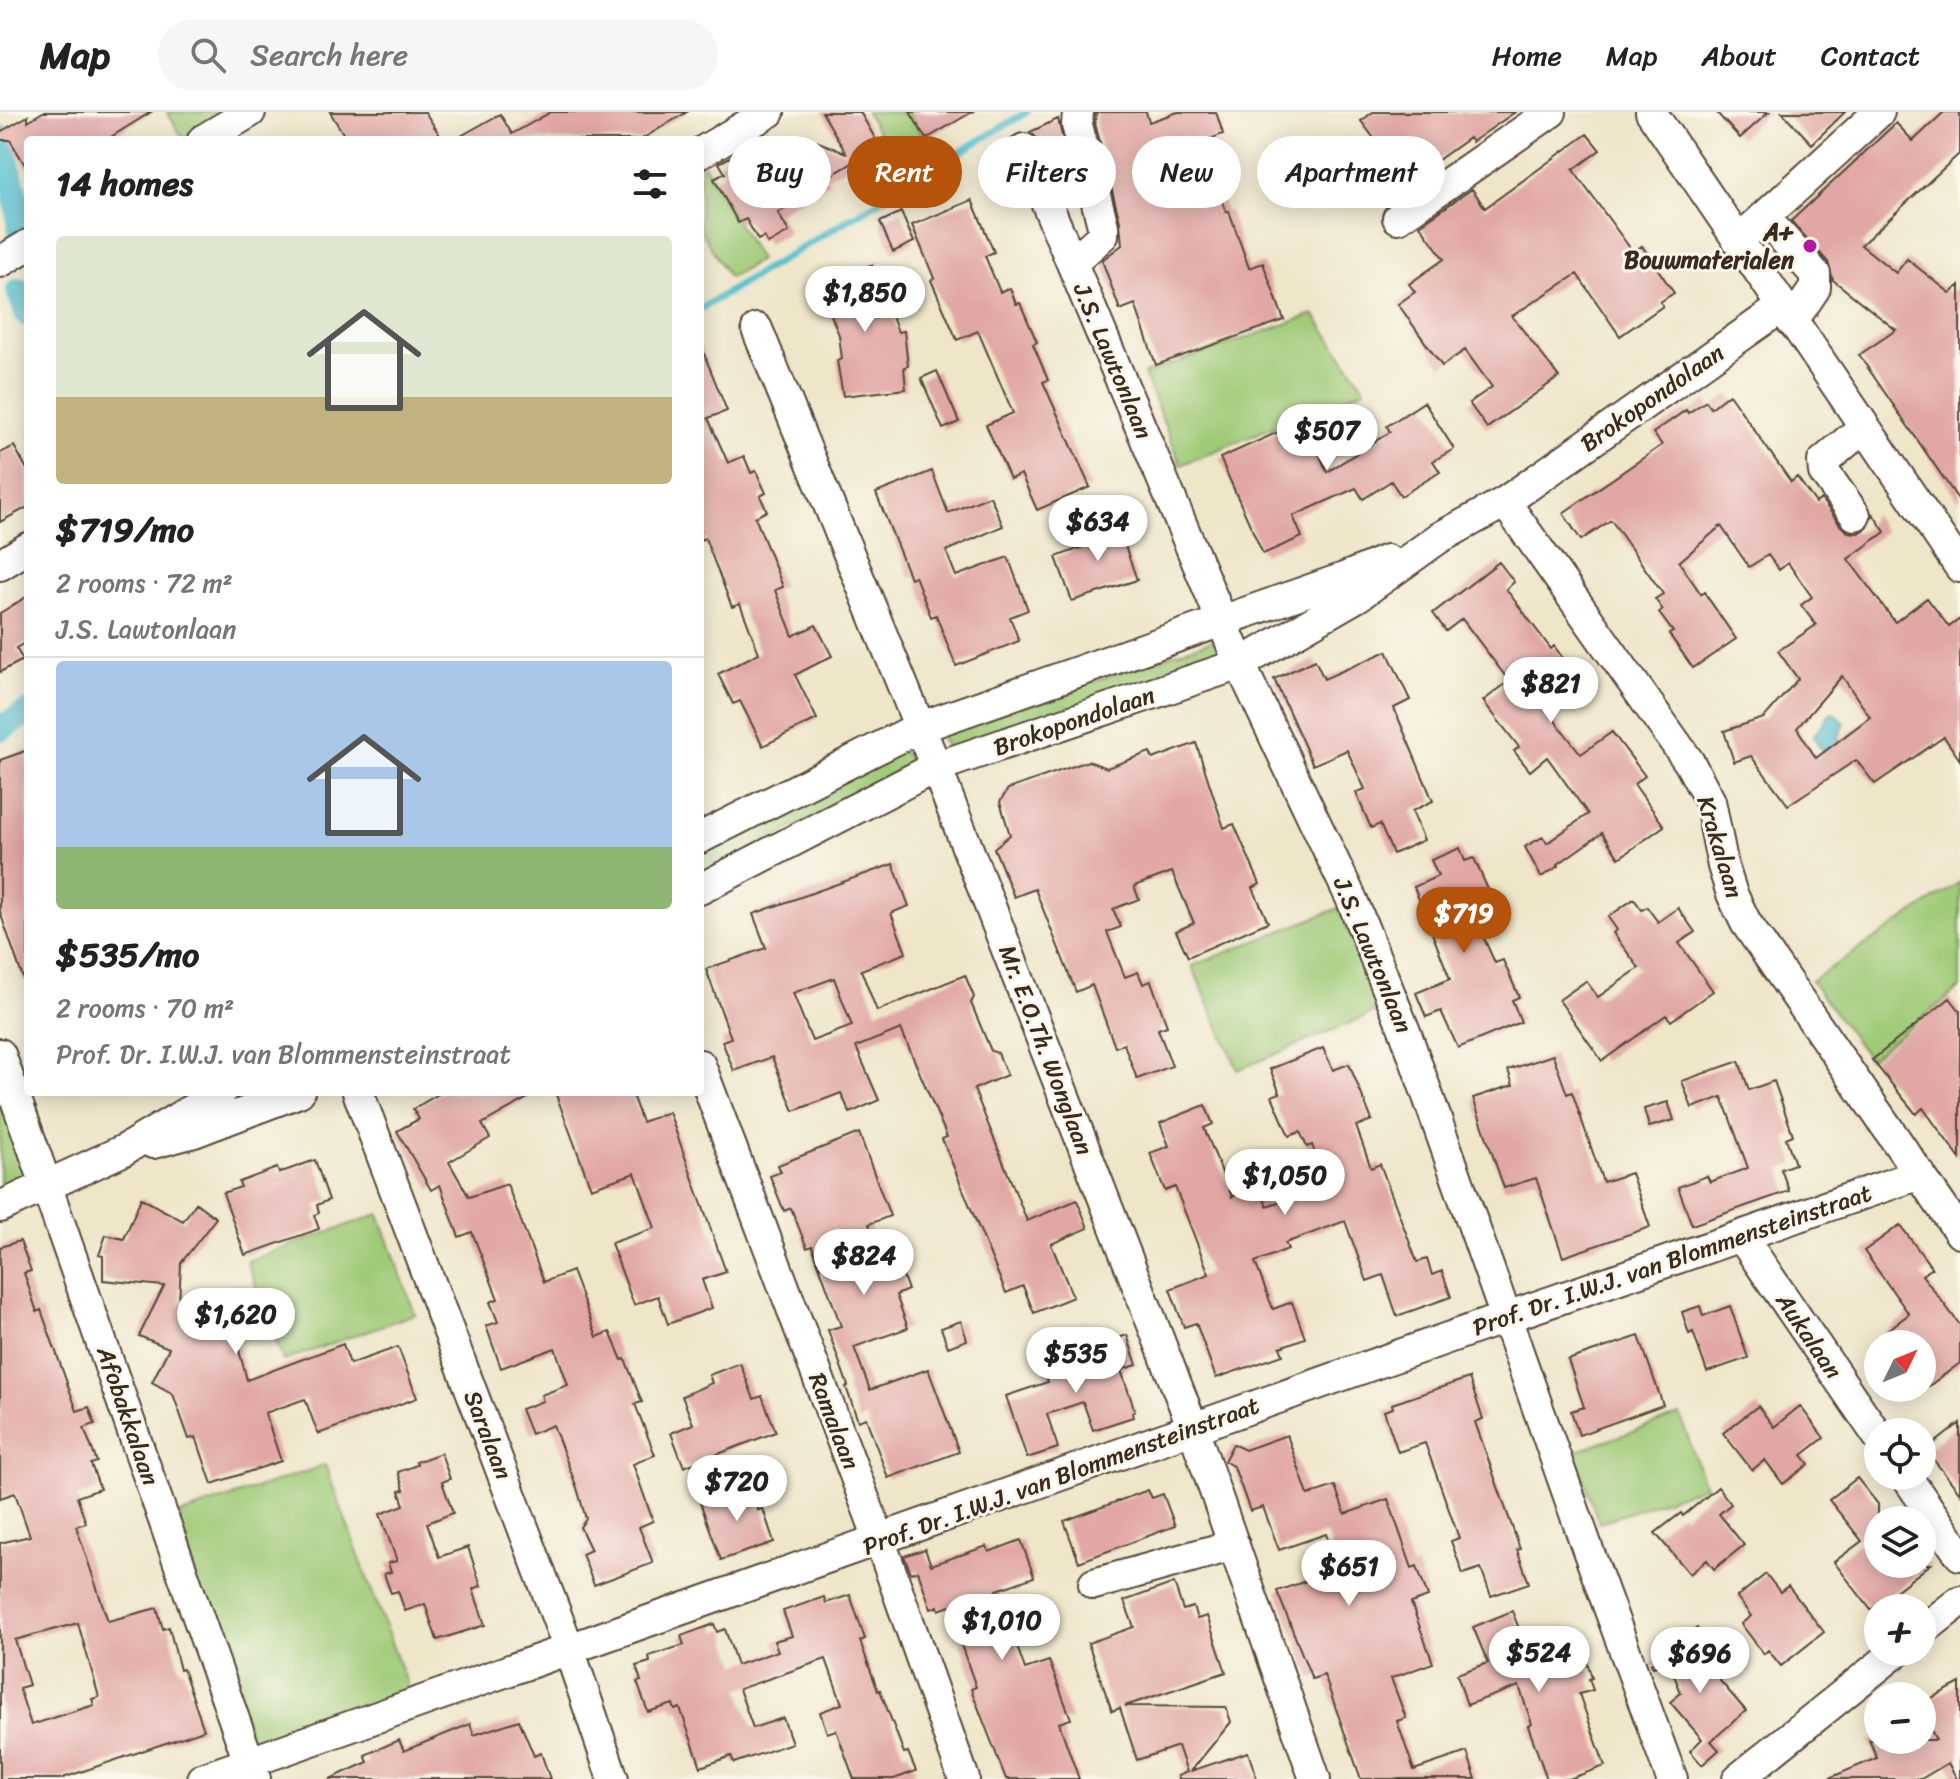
<!DOCTYPE html>
<meta charset="utf-8">
<style>
:root{--surface:#fff;--page:#f6f6f6;--text:#222;--muted:#767676;--line:#e0e0e0;--accent:#b45309}
body{margin:0;font-family:Sriracha,sans-serif;background:var(--page);color:var(--text);height:100vh;display:flex;flex-direction:column;font-size:30px;white-space:nowrap}
*{box-sizing:border-box;margin:0}
p{font-size:26px;color:var(--muted)}
.icon{flex:none;width:44px;height:44px;fill:none;stroke:currentColor;stroke-width:2;stroke-linecap:round;stroke-linejoin:round}
.map{position:relative;flex:1;overflow:hidden}
.panel{position:absolute;left:24px;top:24px;width:680px;height:960px;display:flex;flex-direction:column;background:var(--surface);border-radius:8px;box-shadow:0 4px 20px #0003}
.panel>*{flex:none}
.hud{position:absolute;left:728px;top:24px;width:760px;height:72px;display:flex;gap:16px}
.needle{width:52px;rotate:47deg}
.fabs{position:absolute;left:1864px;top:1218px;display:grid;gap:16px}
.fabs a{display:grid;place-items:center;width:72px;height:72px;border-radius:50%;background:var(--surface);box-shadow:0 4px 20px #0003;font-size:40px}
.price{position:absolute;translate:-50% -68px;padding:0 18px;border-radius:28px;background:#fff;color:#222;font-size:26px;line-height:52px;filter:drop-shadow(0 2px 4px #0008)}
.price::after{content:'';position:absolute;left:50%;top:48px;width:24px;height:18px;margin-left:-12px;background:inherit;clip-path:polygon(0 0,100% 0,50% 100%)}
.price.on{background:var(--accent);color:#fff}
ul{padding:0;list-style:none}
li{display:grid;align-content:center;gap:16px;height:424px;padding:0 32px}
li+li{border-top:2px solid var(--line)}
li span{display:grid;place-items:center;height:248px;border-radius:8px;color:#555}
li>.icon{margin-inline-start:auto}
span .icon{width:144px;height:144px;fill:#fffc;stroke-width:1}
li b{font-size:34px}
h2{display:flex;justify-content:space-between;align-items:center;height:96px;padding:0 32px;font-size:34px}
.tag{padding:0 28px;border-radius:36px;background:var(--surface);box-shadow:0 4px 20px #0003;font-size:28px;line-height:72px}
.tag.on{background:var(--accent);color:#fff}
header{display:flex;align-items:center;gap:48px;box-sizing:border-box;height:112px;padding:0 40px;background:var(--surface);border-bottom:2px solid var(--line)}
header strong{font-size:38px}
nav{display:flex;gap:44px;margin-inline-start:auto;font-size:28px}
.search{width:560px;height:72px;background:var(--page);display:flex;align-items:center;gap:20px;box-sizing:border-box;padding:0 28px;border-radius:44px;color:var(--muted);font-size:30px}
.map>svg:first-child{display:block}
.green{fill:#9fca77;stroke:#6d7a4a;stroke-width:2}
.water{fill:#53becf;stroke:#477476;stroke-width:2}
.lines{fill:none;stroke-linecap:round;stroke-linejoin:round}
.stream{stroke:#53becf;stroke-width:7}
.canal{stroke:#53becf;stroke-width:26}
.building{fill:#e1a7a4;fill-rule:evenodd}
.minor-casing{stroke:#564638;stroke-width:34}
.minor{stroke:#fff;stroke-width:30}
.poi-dot{fill:#b5179e;stroke:#fbf7ec;stroke-width:3}
.labels{text-anchor:middle;stroke-width:6;stroke-linejoin:round;paint-order:stroke}
.poi-label{font-size:24px;font-weight:bold;fill:#3b2a1e;stroke:#fbf7ec;text-anchor:end}
.street-label{font-size:24px;fill:#3b2a1e;stroke:#fbf7ec}
</style>
<header>
<strong>Map</strong>
<div class="search"><svg class="icon" aria-label="search" viewBox="0 0 24 24"><circle cx="10" cy="10" r="6"/><path d="M15 15l6 6"/></svg>Search here</div>
<nav><a>Home</a><a>Map</a><a>About</a><a>Contact</a></nav>
</header>
<div class="map">
<svg width="1960" height="1667" viewBox="0 0 1960 1667">
<rect width="100%" height="100%" fill="#fbf7ec"/>
<filter id="ink" filterUnits="userSpaceOnUse"><feTurbulence type="fractalNoise" baseFrequency=".0125" numOctaves="2"/><feDisplacementMap in="SourceGraphic" scale="16" xChannelSelector="R" yChannelSelector="G"/><feConvolveMatrix kernelMatrix="1 2 1 2 8 2 1 2 1" color-interpolation-filters="sRGB"/></filter>
<filter id="wash" filterUnits="userSpaceOnUse"><feTurbulence type="fractalNoise" baseFrequency=".006" numOctaves="4" result="noise"/><feDisplacementMap in="SourceGraphic" scale="32" xChannelSelector="R" yChannelSelector="G"/><feGaussianBlur stdDeviation="1.8" result="paint"/><feColorMatrix in="noise" values="0 0 0 0 0 0 0 0 0 0 0 0 0 0 0 0 0 1.4 0 .05"/><feComposite in="paint" operator="in"/></filter>
<g filter="url(#wash)">
<rect width="100%" height="100%" fill="#efe6ca"/>
<!-- green -->
<path class="green" d="M167,0H236L189,28H184Z
M866,0H908L934,42L903,61Z
M704,52L759,148L729,166L700,117V54Z
M1314,202L1365,277L1181,353L1144,262Z
M1213,528L1218,532L1221,542L1217,546L948,637L941,626L946,619Z
M900,639L912,645L913,651L700,766V741Z
M1960,770V876L1869,947L1811,869Z
M1339,796L1383,897L1238,958L1192,854Z
M0,970L28,1063L25,1070L0,1084Z
M379,1102L415,1202L283,1249L247,1149Z
M1680,1303L1705,1374L1599,1411L1574,1340Z
M325,1353L411,1584L259,1632L253,1630L175,1404Z"/>
<!-- water -->
<path class="water" d="M1832,600L1845,611L1838,626L1852,649L1836,658L1813,624Z"/>
<g class="lines">
<!-- stream -->
<path class="stream" d="M700,197L1027,0"/>
<!-- canal -->
<path class="canal" d="M0,26L16,86L21,121
M19,179L28,202
M0,617L28,600"/>
</g>
<g id="blocks">
<!-- building -->
<path class="building" d="M43,0H151L106,28H28V58L10,28H0V20L28,4V9Z
M330,0H425L443,28H347Z
M551,0H687L640,28H454L500,2L512,22Z
M822,0H860L880,35L827,66L829,71L778,101L789,120L768,132L764,125L758,128L746,107L738,111L714,67L725,61L719,51L770,23L778,36L801,23L846,41Z
M910,0H972L926,27Z
M1146,0L1149,10L1178,0H1216L1223,22L1202,30L1226,100L1229,99L1249,156L1263,151L1284,208L1156,253L1135,192L1120,198L1102,148L1122,133L1120,110L1095,11L1096,1L1099,0Z
M1373,0H1515L1472,30L1469,26L1424,58L1416,49L1397,57L1361,9Z
M1716,0H1769L1740,26Z
M1782,0H1845L1812,32Z
M1944,0H1960V41L1861,133L1896,161L1907,147L1950,181L1960,173V390L1859,243L1896,218L1833,168L1828,150L1791,109L1896,11L1913,29Z
M1058,7L1066,41L1049,49L1040,29L1030,20Z
M1587,22L1600,38L1573,58L1633,140L1642,134L1674,181L1660,190L1663,194L1620,224L1577,162L1512,204L1559,265L1487,316L1469,291L1492,275L1465,238L1442,254L1398,192L1415,180L1409,172L1444,147L1420,113L1472,77L1485,96Z
M972,88L994,140L985,144L1000,180L1010,176L1016,192L1020,191L1037,230L1033,232L1048,268L1043,270L1090,375L1037,398L1021,362L1010,367L986,313L1013,301L978,219L957,228L931,168L934,166L912,113Z
M901,100L914,130L893,140L880,110Z
M872,153L898,220L904,219L908,254L904,255L906,277L843,284L837,249L842,247L839,223L818,170Z
M700,232L727,299L708,306L728,351L744,344L751,361L756,359L766,381L760,384L767,399L755,405L783,475L775,478L793,524L816,513L832,544L795,563L817,607L763,634L740,589L733,592L718,562L759,541L740,492L732,495L705,426L700,428Z
M937,259L959,310L943,317L921,266Z
M1729,282L1791,370L1797,365L1816,391L1821,387L1841,414L1848,420L1858,421L1866,417L1873,402L1885,420L1848,447L1895,510L1927,486L1949,515L1960,507V648L1944,625L1875,672L1856,648L1788,693L1751,644L1734,650L1724,619L1764,606L1798,567L1778,539L1816,513L1801,493L1812,485L1788,451L1779,458L1768,443L1749,455L1721,414L1679,450L1701,482L1704,480L1736,527L1693,556L1669,522L1673,520L1659,501L1663,498L1655,487L1663,482L1611,408L1581,428L1563,401L1662,333L1653,321L1686,298L1688,301L1706,289L1711,296ZM1842,564L1870,605L1816,646L1797,616Z
M1424,290L1454,337L1433,349L1440,360L1401,384L1391,369L1363,387L1356,376L1293,404L1302,425L1263,442L1220,346L1285,317L1284,313L1304,305L1327,360L1390,320L1387,314Z
M14,334L28,359V395L0,410V341Z
M932,359L948,401L990,384L1003,414L946,439L956,464L1008,445L1028,498L1010,505L1019,529L956,554L936,503L931,505L915,464L910,466L876,381Z
M1115,406L1137,468L1072,489L1056,445L1096,430L1090,416Z
M1499,450L1514,470L1506,477L1551,537L1554,534L1568,553L1561,559L1563,561L1543,576L1558,595L1549,601L1581,642L1612,620L1645,664L1634,672L1664,714L1619,746L1602,721L1558,752L1559,754L1541,765L1525,735L1543,725L1547,731L1588,702L1547,645L1530,659L1514,639L1519,635L1483,589L1509,569L1462,507L1446,519L1433,501Z
M28,484V529L16,536L23,548L0,560V501Z
M1387,539L1410,588L1394,596L1433,689L1412,699L1424,728L1393,742L1380,712L1371,716L1356,681L1365,677L1347,638L1313,653L1274,567L1315,548L1324,567Z
M1196,631L1224,716L1234,712L1260,772L1253,776L1268,810L1188,845L1176,819L1194,811L1172,760L1134,774L1139,787L1113,797L1121,815L1107,820L1125,865L1138,860L1143,872L1151,869L1167,914L1158,917L1172,954L1137,967L1124,932L1115,935L1092,873L1076,880L1035,777L1014,785L994,736L1010,723L1000,690L1008,677L1088,649L1107,656L1150,640L1153,647Z
M28,638V868L24,869L0,800V648Z
M1460,736L1465,749L1474,746L1491,784L1469,793L1495,851L1503,848L1519,885L1512,888L1521,910L1458,936L1441,899L1426,905L1416,881L1450,867L1414,775L1438,764L1431,748Z
M893,752L909,794L891,801L906,841L861,858L877,899L965,863L974,885L971,891L991,939L998,941L1007,963L974,977L1027,1109L1077,1088L1088,1116L1051,1132L1073,1185L1034,1201L1023,1174L1006,1181L942,1027L947,1025L901,917L856,935L879,988L850,1001L841,981L794,999L772,945L734,959L722,929L731,926L706,857L766,836L753,802ZM834,866L852,914L812,929L793,881Z
M1634,787L1642,798L1647,795L1658,810L1678,796L1695,820L1679,831L1713,879L1671,909L1666,903L1602,949L1559,888L1586,869L1598,885L1639,856L1613,821L1617,818L1608,805Z
M1950,886L1960,899V1047L1923,996L1916,1002L1872,948Z
M1323,936L1333,958L1349,952L1372,1008L1356,1014L1371,1056L1380,1052L1417,1150L1427,1147L1432,1163L1442,1159L1451,1185L1397,1204L1383,1163L1367,1169L1345,1109L1285,1131L1288,1137L1255,1150L1273,1197L1292,1190L1305,1226L1280,1235L1283,1243L1216,1266L1196,1211L1184,1215L1170,1177L1209,1162L1175,1075L1165,1079L1150,1041L1169,1034L1160,1011L1205,993L1213,1012L1204,1016L1232,1085L1259,1074L1267,1094L1327,1073L1312,1033L1307,1035L1300,1020L1289,1024L1272,984L1280,981L1270,957Z
M1553,943L1567,982L1572,980L1603,1070L1631,1061L1650,1115L1563,1145L1536,1066L1504,1076L1473,986L1513,973L1508,958Z
M1739,949L1749,978L1774,969L1793,1023L1786,1026L1795,1052L1781,1057L1789,1079L1692,1113L1678,1075L1707,1064L1710,1070L1748,1056L1722,985L1692,996L1682,969Z
M442,980H538L482,1012L490,1026L449,1050L469,1085L507,1072L544,1170L572,1159L597,1225L610,1220L622,1248L625,1247L642,1290L635,1292L655,1343L633,1352L653,1409L639,1415L653,1451L594,1473L582,1442L591,1438L580,1415L586,1407L577,1376L553,1313L531,1322L521,1297L543,1289L541,1283L568,1273L555,1236L501,1256L486,1214L498,1210L490,1190L498,1187L472,1120L459,1125L440,1073L431,1078L397,1019L419,1007L413,997Z
M555,980H631L642,1010L669,1000L726,1160L702,1168L712,1196L668,1212L658,1184L634,1193L611,1131L655,1116L635,1061L591,1076Z
M1668,990L1674,1008L1649,1015L1644,997Z
M859,1021L890,1104L869,1112L884,1152L897,1148L908,1178L896,1183L908,1216L854,1235L870,1278L928,1257L959,1340L888,1366L866,1306L858,1309L846,1275L848,1274L828,1218L841,1214L812,1134L807,1136L791,1096L784,1099L770,1064L781,1060L778,1053Z
M315,1048L329,1088L317,1093L319,1101L314,1103L319,1117L245,1143L223,1081L241,1075L239,1070L277,1056L279,1061Z
M141,1086L183,1109L196,1091L216,1106L181,1151L179,1193L223,1178L239,1226L236,1227L247,1268L343,1232L350,1252L398,1235L417,1286L318,1322L305,1287L265,1301L281,1349L212,1372L196,1325L189,1327L173,1282L152,1270L169,1236L139,1224L164,1174L103,1168V1144L99,1143L106,1123L124,1127Z
M1900,1113L1932,1156L1922,1163L1960,1213V1251L1929,1274L1922,1264V1232H1894L1885,1220L1909,1202L1864,1139Z
M20,1129L31,1159L24,1161L37,1200L41,1198L77,1299L89,1295L95,1312L84,1316L97,1350L91,1352L100,1377L77,1385L86,1411L76,1414L108,1509L157,1496L163,1517L169,1515L180,1558L183,1557L204,1618L60,1667H0V1431L30,1424L15,1381L0,1386V1135ZM78,1511L99,1585L92,1587L94,1593L31,1613L19,1576L29,1573L15,1528Z
M1700,1194L1703,1204L1730,1194L1748,1246L1707,1260L1693,1220L1689,1222L1682,1200Z
M961,1209L967,1228L948,1235L941,1216Z
M1127,1223L1137,1253L1121,1258L1135,1299L1132,1301L1133,1305L1093,1318L1083,1290L1047,1302L1058,1336L1027,1346L1006,1284L1048,1270L1044,1259L1090,1244L1087,1237Z
M1639,1224L1663,1293L1579,1323L1571,1299L1584,1295L1568,1248Z
M740,1251L754,1287L762,1284L776,1320L684,1355L671,1321L693,1312L682,1284L712,1271L709,1263Z
M1469,1266L1483,1307L1475,1310L1520,1437L1517,1438L1529,1471L1491,1484L1481,1456L1463,1462L1451,1429L1459,1426L1425,1331L1398,1340L1384,1299L1393,1296L1392,1292Z
M1758,1294L1774,1315L1800,1294L1824,1326L1802,1343L1809,1352L1783,1372L1765,1348L1752,1358L1723,1321Z
M1960,1311V1381L1926,1338Z
M1287,1323L1308,1383L1335,1374L1345,1402L1388,1387L1412,1456L1417,1454L1428,1485L1411,1491L1433,1551L1391,1566L1406,1606L1397,1609L1414,1658L1467,1640L1476,1667H1361L1324,1563L1312,1567L1277,1479L1338,1458L1326,1422L1279,1438L1263,1395L1250,1399L1234,1355L1224,1349L1233,1332L1245,1338Z
M441,1341L450,1367L442,1370L453,1401L427,1411L439,1445L468,1435L481,1474L473,1477L485,1513L437,1528L425,1492L405,1499L398,1479L391,1481L384,1462L391,1460L388,1451L397,1449L380,1402L404,1393L399,1379L404,1378L398,1360L417,1353L416,1350Z
M1857,1366L1878,1392V1452H1931L1871,1498L1834,1450L1862,1429L1829,1388Z
M750,1373L758,1398L763,1397L774,1430L721,1448L700,1390Z
M1718,1375L1731,1392L1719,1402L1744,1433L1714,1457L1707,1448L1690,1462L1655,1421L1681,1401L1683,1404Z
M1148,1378L1152,1386L1163,1382L1175,1414L1079,1450L1064,1409Z
M1021,1428L1034,1465L997,1478L1025,1557L1049,1549L1071,1607L1059,1611L1079,1667H1006L971,1577L976,1575L960,1530L971,1526L959,1491L939,1498L938,1494L931,1497L918,1459L911,1461L904,1444L925,1437L931,1453L987,1434L989,1440Z
M1766,1462L1780,1480L1788,1474L1824,1520L1781,1554L1768,1538L1764,1542L1741,1512L1751,1504L1737,1485Z
M1174,1471L1183,1498L1193,1495L1197,1507L1207,1504L1226,1560L1125,1594L1226,1595L1231,1610L1191,1659L1248,1640L1257,1667H1178V1664L1187,1660L1178,1634L1137,1648L1120,1596L1112,1599L1088,1531L1134,1515L1124,1489Z
M850,1483L865,1527L860,1529L878,1579L880,1578L904,1641L908,1640L916,1659L894,1667H854L836,1618L827,1621L820,1600L842,1592L826,1547L739,1577L753,1616L783,1606L792,1631L734,1651L731,1644L701,1655L680,1596L675,1598L673,1592L648,1600L637,1570L641,1569L636,1554L650,1550L649,1544L684,1533L681,1524L714,1512L717,1520L725,1517L737,1553L778,1539L774,1529L792,1524L783,1499L824,1485L826,1491Z
M1512,1499L1528,1539L1567,1526L1572,1541L1583,1537L1592,1566L1589,1567L1593,1578L1579,1582L1605,1654L1569,1667H1547L1528,1614L1532,1612L1519,1574L1467,1593L1457,1562L1488,1551L1473,1515Z
M1697,1516L1705,1537L1695,1540L1746,1599L1711,1629L1719,1638L1702,1653L1690,1639L1702,1627L1670,1590L1681,1581L1669,1550L1653,1555L1651,1552Z
M1960,1571V1667H1957L1948,1651L1921,1667H1827L1877,1646L1869,1628H1936L1922,1601V1591Z
M519,1608L534,1644L541,1641L550,1667H330L368,1650L365,1643L399,1628L404,1639L470,1612L474,1623Z"/>
</g>
</g>
<g filter="url(#ink)">
<use href="#blocks" fill-opacity="0" stroke="#564638" stroke-width="2"/>
<g class="lines">
<defs>
<path id="minor" d="M1651,0L1960,455
M203,28L250,0
M1024,37L1240,552L1352,788L1406,922L1589,1441L1672,1667
M700,41L769,0
M1764,105L1815,162V176L1792,210
M1398,106L1551,0
M1739,128L1879,0
M0,150L28,133
M1072,151L1103,123V114L1077,13L1078,0
M757,217L936,655L1193,1316L1315,1667
M1505,390L1689,650L1710,689L1723,754L1732,782L1746,811L1960,1121
M1855,403L1824,360L1823,350L1864,315
M0,453L28,436
M700,726L918,616L1344,466L1387,448
M700,777L936,655L1240,552L1358,484L1439,426L1505,390L1782,195
M0,942L255,1667
M700,953L880,1429L964,1667
M358,980L569,1537L613,1667
M153,1031L194,1020L299,980
M0,1095L124,1038L221,980
M1741,1124L1878,1324
M1906,1364L1960,1443
M1094,1472L1234,1433
M1922,1519L1960,1489
M202,1667L1507,1205L1920,1062
M1738,1667L1896,1540"/>
</defs>
<!-- minor casing -->
<use href="#minor" class="minor-casing"/>
<!-- minor -->
<use href="#minor" class="minor"/>
</g>
</g>
<!-- markers -->
<circle class="poi-dot" cx="1810" cy="134" r="8"/>
<g class="labels">
<!-- poi labels -->
<g class="poi-label">
<text x="1794" y="128">A+<tspan x="1794" dy="28">Bouwmaterialen</tspan></text>
</g>
<!-- street labels -->
<g class="street-label">
<text transform="translate(1113 249) rotate(67)" y="8">J.S. Lawtonlaan</text>
<text transform="translate(1652 286) rotate(-35)" y="8">Brokopondolaan</text>
<text transform="translate(1074 609) rotate(-19)" y="8">Brokopondolaan</text>
<text transform="translate(1720 735) rotate(73)" y="8">Krakalaan</text>
<text transform="translate(1373 843) rotate(67)" y="8">J.S. Lawtonlaan</text>
<text transform="translate(1046 938) rotate(69)" y="8">Mr. E.O.Th. Wonglaan</text>
<text transform="translate(1672 1148) rotate(-19)" y="8">Prof. Dr. I.W.J. van Blommensteinstraat</text>
<text transform="translate(1809 1224) rotate(56)" y="8">Aukalaan</text>
<text transform="translate(128 1304) rotate(71)" y="8">Afobakkalaan</text>
<text transform="translate(834 1309) rotate(69)" y="8">Ramalaan</text>
<text transform="translate(488 1323) rotate(69)" y="8">Saralaan</text>
<text transform="translate(1061 1364) rotate(-20)" y="8">Prof. Dr. I.W.J. van Blommensteinstraat</text>
</g>
</g>
</svg>
<div class="fabs">
<a><svg class="needle" viewBox="-14 -14 28 28"><path d="M0-13l5 13h-10z" fill="#e53935"/><path d="M0 13l5-13h-10z" fill="#767676"/></svg></a>
<a><svg class="icon" aria-label="locate" viewBox="0 0 24 24"><circle cx="12" cy="12" r="6"/><path d="M12 2v4M12 18v4M2 12h4M18 12h4"/></svg></a>
<a><svg class="icon" aria-label="layers" viewBox="0 0 24 24"><path d="M12 4l9 5-9 5-9-5zM3 14l9 5 9-5"/></svg></a>
<a>+</a>
<a>−</a>
</div>
<b class="price" style="left:865px;top:222px">$1,850</b>
<b class="price" style="left:1327px;top:360px">$507</b>
<b class="price" style="left:1098px;top:451px">$634</b>
<b class="price" style="left:1551px;top:613px">$821</b>
<b class="price on" style="left:1464px;top:843px">$719</b>
<b class="price" style="left:1285px;top:1105px">$1,050</b>
<b class="price" style="left:864px;top:1185px">$824</b>
<b class="price" style="left:236px;top:1244px">$1,620</b>
<b class="price" style="left:1076px;top:1283px">$535</b>
<b class="price" style="left:737px;top:1411px">$720</b>
<b class="price" style="left:1349px;top:1496px">$651</b>
<b class="price" style="left:1002px;top:1550px">$1,010</b>
<b class="price" style="left:1539px;top:1582px">$524</b>
<b class="price" style="left:1700px;top:1583px">$696</b>
<div class="hud">
<a class="tag">Buy</a>
<a class="tag on">Rent</a>
<a class="tag">Filters</a>
<a class="tag">New</a>
<a class="tag">Apartment</a>
</div>
<section class="panel">
<h2>14 homes<svg class="icon" aria-label="filters" viewBox="0 0 24 24"><path d="M4 7h16M4 17h16"/><circle cx="9" cy="7" r="2"/><circle cx="15" cy="17" r="2"/></svg></h2>
<ul>
<li><span style="background:linear-gradient(#dfe7d0 65%,#c2b280 0)"><svg class="icon" aria-label="home" viewBox="0 0 24 24"><path d="M3 11l9-7 9 7M6 9v11h12V9"/></svg></span><div><b>$719/mo</b><p>2 rooms · 72 m²</p><p>J.S. Lawtonlaan</p></div></li>
<li><span style="background:linear-gradient(#a9c7e8 75%,#8fb573 0)"><svg class="icon" aria-label="home" viewBox="0 0 24 24"><path d="M3 11l9-7 9 7M6 9v11h12V9"/></svg></span><div><b>$535/mo</b><p>2 rooms · 70 m²</p><p>Prof. Dr. I.W.J. van Blommensteinstraat</p></div></li>
</ul>
</section>
</div>
